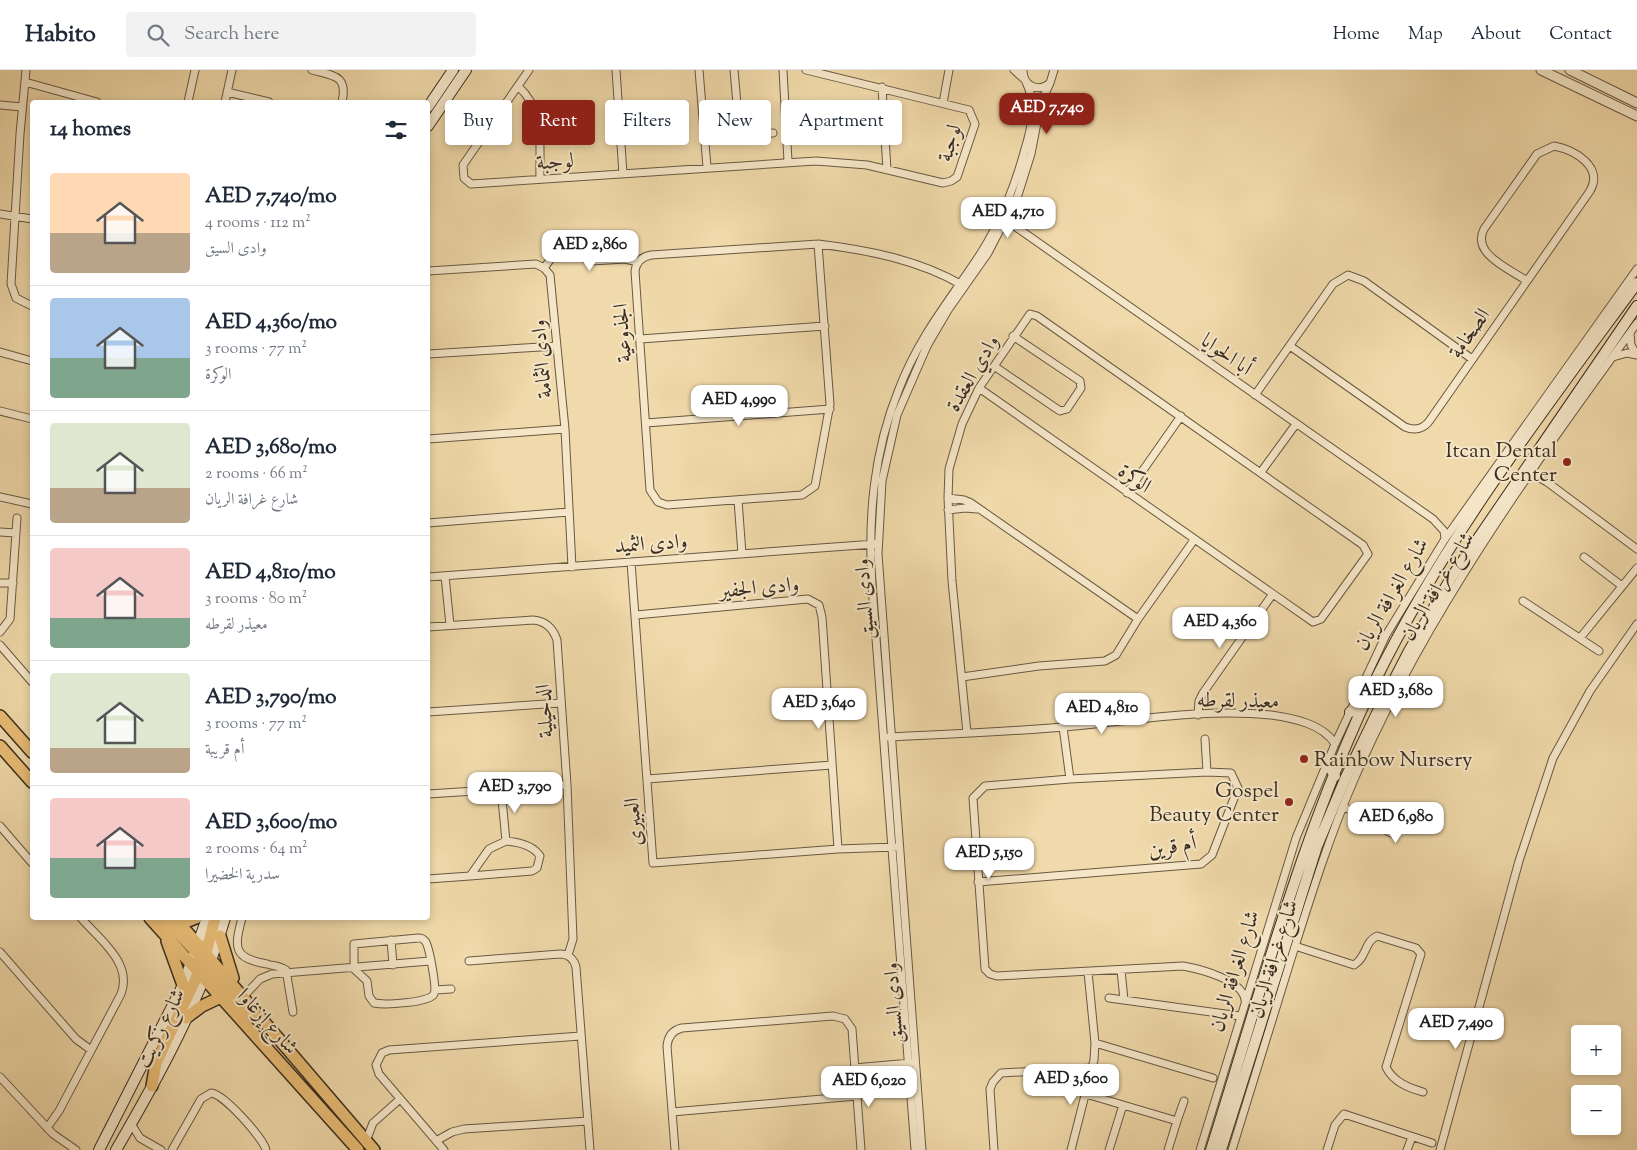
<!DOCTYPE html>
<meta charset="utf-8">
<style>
:root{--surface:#fff;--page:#f2f2f3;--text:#1f2937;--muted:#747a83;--line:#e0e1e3;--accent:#8f2418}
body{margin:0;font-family:"Sorts Mill Goudy",Amiri,serif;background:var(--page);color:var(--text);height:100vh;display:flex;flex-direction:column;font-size:19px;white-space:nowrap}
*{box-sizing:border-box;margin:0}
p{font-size:16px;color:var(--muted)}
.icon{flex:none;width:28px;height:28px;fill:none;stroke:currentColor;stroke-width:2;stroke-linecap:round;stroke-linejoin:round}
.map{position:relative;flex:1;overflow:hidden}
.panel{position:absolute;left:30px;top:30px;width:400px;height:820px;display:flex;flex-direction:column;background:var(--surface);border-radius:5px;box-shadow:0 2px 8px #0003}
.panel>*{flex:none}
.banner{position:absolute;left:445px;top:30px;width:475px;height:45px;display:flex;gap:10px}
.tools{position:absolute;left:1571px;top:955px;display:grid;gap:10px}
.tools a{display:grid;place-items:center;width:50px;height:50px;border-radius:5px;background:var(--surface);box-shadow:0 2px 8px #0003;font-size:25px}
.price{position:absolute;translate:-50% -42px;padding:0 11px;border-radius:10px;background:#fff;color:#222;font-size:16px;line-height:32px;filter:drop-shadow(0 1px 2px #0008)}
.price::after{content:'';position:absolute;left:50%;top:30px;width:15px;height:11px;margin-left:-8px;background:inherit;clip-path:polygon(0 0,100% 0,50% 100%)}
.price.current{background:var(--accent);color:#fff}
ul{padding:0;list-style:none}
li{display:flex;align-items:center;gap:15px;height:125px;padding:0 20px}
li+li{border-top:1px solid var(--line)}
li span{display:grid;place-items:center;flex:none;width:140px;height:100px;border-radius:5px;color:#555}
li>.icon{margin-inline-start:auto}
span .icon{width:60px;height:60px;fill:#fffc;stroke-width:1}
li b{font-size:21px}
h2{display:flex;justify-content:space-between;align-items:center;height:60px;padding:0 20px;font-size:21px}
.chip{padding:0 18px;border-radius:5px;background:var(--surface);box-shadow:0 2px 8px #0003;font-size:18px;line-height:45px}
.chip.current{background:var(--accent);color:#fff}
header{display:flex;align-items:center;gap:30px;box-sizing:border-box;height:70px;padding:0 25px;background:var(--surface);border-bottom:1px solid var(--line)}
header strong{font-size:24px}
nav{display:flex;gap:28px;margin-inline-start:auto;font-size:18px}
.search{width:350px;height:45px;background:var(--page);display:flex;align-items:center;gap:12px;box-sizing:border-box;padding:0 18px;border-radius:5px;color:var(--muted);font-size:19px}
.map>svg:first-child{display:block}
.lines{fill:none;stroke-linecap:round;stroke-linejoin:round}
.minor-casing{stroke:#685942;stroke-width:9}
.tertiary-casing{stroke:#685942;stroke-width:11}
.secondary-casing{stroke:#3a2e20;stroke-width:12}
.primary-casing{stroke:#3a2e20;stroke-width:14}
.minor{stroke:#f5e6c8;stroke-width:7}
.tertiary{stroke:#f5e6c8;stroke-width:9}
.secondary{stroke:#f5e6c8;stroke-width:10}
.primary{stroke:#e8bc75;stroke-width:11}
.poi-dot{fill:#8f2418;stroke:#f5e6c8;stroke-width:2}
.labels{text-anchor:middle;stroke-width:4;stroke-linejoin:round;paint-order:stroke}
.street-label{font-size:21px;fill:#3a2e20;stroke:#f5e6c8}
.poi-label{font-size:21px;fill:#3a2e20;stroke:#f5e6c8;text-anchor:end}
</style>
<header>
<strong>Habito</strong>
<div class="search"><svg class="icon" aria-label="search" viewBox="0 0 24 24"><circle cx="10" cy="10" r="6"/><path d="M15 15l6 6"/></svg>Search here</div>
<nav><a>Home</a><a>Map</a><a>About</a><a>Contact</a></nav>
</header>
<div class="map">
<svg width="1637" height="1080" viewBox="0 0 1637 1080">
<rect width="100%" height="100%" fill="#f0d9aa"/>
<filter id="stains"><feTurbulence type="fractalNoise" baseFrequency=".004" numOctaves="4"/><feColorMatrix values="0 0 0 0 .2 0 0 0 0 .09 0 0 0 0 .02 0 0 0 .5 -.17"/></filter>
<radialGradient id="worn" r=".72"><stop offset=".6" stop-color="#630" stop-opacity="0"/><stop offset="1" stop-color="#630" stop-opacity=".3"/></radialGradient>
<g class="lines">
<defs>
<path id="minor" d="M26,0L20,64L11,214L16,228L32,236
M312,0C334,6 348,5 342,32
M529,0L463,95L464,108L471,114L816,91L867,95L943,113L951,111L957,107L975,54L969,40L806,0
M616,0L623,104
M699,0L707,97
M734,0L737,34
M783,0L788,91
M1014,0L1024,9
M1023,0C1023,16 1038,23 1050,13L1054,0
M25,12L97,32
M518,16C546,42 539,74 540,109
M882,17L887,100
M227,22L269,32
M188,32L195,0
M225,32L232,0
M943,33L949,0
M0,35L22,37
M737,42L739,65
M704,68L773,63
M0,144L32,149
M1003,148L1433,449L1444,461L1445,469
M818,174L830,334L815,416L802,425L667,435L658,432L650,420L635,201C636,192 641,187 651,185L818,174C868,180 919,190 962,215
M544,198L555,183L565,180L591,191L625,189L638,192
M428,201L536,194L544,198L550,205L565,359L572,497
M1630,263L1631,275L1636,284
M640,269L825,256
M1290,276L1405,357C1415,361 1424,359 1430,350L1590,121C1604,97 1575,80 1554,76L1537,84L1484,159C1471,184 1510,199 1527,211
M0,282L32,291
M428,284L557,276
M1613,287L1627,283L1637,285
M994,296L1060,341L1067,339L1081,318L1080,311L1013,266
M1255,325L1333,214L1348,205L1364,211L1472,289
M0,341L32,349
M646,353L830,339
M428,369L565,359
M1261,402L1296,354
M1527,408L1538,407L1547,412L1637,479
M1127,423L1181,346
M0,427L32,434
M948,428L964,430L971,433L1138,549
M738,430L742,484
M948,440L965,438L977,439
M428,453L569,442
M0,462L16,463
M1584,487L1622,516
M631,492L653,793L838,779L896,777
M445,506L450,555
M428,507L875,474
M0,513H13
M1523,531L1599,581
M636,545L808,529L819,535L822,547L838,779
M428,557L533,550C545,551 553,558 557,570L567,715L573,869L568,885
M0,562L10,549L17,448
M1580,568L1637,498
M0,575L32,612
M962,607L1039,596L1105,591L1116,585L1138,549L1194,470
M428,642L561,633
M1198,645L1199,631L1203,623L1272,525
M1063,657L1070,709
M967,663L952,511L948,428L949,399L962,354L979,318L1030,244L1037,246L1363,475L1368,484L1321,549L1313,552L979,318
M888,667C950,664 1012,662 1074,656C1138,650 1206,638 1271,645C1293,648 1323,654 1335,674
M1205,669L1207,702
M647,709L832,695
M501,719L506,771
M428,724L567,715
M1343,737L1383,752L1387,761L1391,763L1399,760L1397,751L1387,749L1383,752
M0,756L32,793
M506,771C519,772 533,775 540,786L537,798L532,801L470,806L489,779Z
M428,809L470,806
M978,812L1201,794L1212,785L1238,718L1231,703L1207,702L1070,709L985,716L973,728L985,899L990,904L997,906L1183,896C1200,899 1243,910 1245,930
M242,848C234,878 233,888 267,894C274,896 280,896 286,900L293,942
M418,868C421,868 422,868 425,871C429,875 437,918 434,924C430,933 384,935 374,933L369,926L367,911L354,899V874Z
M391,870L393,895
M1295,876L1354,895C1367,887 1364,872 1377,866L1416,878L1421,884L1386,997C1393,1012 1409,1018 1423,1022
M0,882L76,969L91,980
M469,891L560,884C568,884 574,889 576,897L590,1080
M1121,900L1124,930
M435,920L451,919
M244,926L260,909L272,904L430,891
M1109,928L1240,946
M1095,973L1213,1008
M854,998L911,993
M0,1007L53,1064L76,1080
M1086,1024L1123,1035L1109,1080
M1123,1035L1177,1051L1168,1080
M672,1042L857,1026
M1177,1051L1184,1031
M132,1055L140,1068L161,1080
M47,1058L59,1041L121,924C133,893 99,869 81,848
M366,1071L373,1053L400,1029
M436,1071L452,1062L464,1059L588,1051
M172,1080L201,1029L211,1023C224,1024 263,1068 266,1080
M444,1080L379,1004L376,995L382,983L389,980L581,966
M675,1080L667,976C668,966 673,960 682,958L833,946L845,949L852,959L861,1080
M915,1080L872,516C868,448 873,383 899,319C919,266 951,229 981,183C1001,151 1015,116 1025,79C1032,56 1037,35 1026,12
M922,1080L878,484L882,411L897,345L927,276L948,240L988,183L1018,125L1031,84L1041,32L1050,13
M994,1080L990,1019L993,1012L1001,1003L1092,998
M1071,1080L1094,990L1095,973L1088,902
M1200,1080L1296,768L1335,674L1386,565L1445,469L1637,199
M1232,1080C1252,1016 1271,952 1291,889C1310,829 1328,770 1353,712C1424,546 1531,399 1637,253
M1327,1080L1335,1055L1344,1044L1432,1073
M1407,1080L1412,1067
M1440,1080L1519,791L1553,688L1590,621L1637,554"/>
<path id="tertiary" d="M1541,0L1637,46
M1570,0L1637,33"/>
<path id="secondary" d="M428,37L453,0
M428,56L466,0
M1350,642L1365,634
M1327,693L1335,706
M99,1080L183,915L207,848
M116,1080C159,1006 201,930 225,848
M1211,1080C1261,922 1303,759 1376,609C1446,467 1544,340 1637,213
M1221,1080L1317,776L1346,707L1377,643L1409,581L1451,508L1637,236"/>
<path id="primary" d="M0,646L32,682
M0,676L32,712
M150,848L358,1080
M164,848L202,888
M175,848L374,1080
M181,854L196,848
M220,866L233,908
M167,871L183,915
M205,887L215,848
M195,893L209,899L250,944
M186,948L202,936L221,927
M152,1016L156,993L200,900L201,887L199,875"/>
</defs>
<!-- minor casing -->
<use href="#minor" class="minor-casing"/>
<!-- tertiary casing -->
<use href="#tertiary" class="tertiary-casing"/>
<!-- secondary casing -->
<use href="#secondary" class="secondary-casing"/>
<!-- primary casing -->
<use href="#primary" class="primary-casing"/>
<!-- minor -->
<use href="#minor" class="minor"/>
<!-- tertiary -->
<use href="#tertiary" class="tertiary"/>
<!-- secondary -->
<use href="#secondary" class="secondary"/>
<!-- primary -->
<use href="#primary" class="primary"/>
</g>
<!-- markers -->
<g class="poi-dot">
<circle cx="1567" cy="392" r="5"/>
<circle cx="1304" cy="689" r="5"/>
<circle cx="1289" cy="732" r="5"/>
</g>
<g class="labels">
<!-- street labels -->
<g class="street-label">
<text transform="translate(949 73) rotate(-73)" y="7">لوجبة</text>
<text transform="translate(555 91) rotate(-4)" y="7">لوجبة</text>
<text transform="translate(622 263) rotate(-94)" y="7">الجذوعية</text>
<text transform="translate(1469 263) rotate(-55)" y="7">الصخامة</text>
<text transform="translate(1227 284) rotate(35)" y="7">أبا الحوايا</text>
<text transform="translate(541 289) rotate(-95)" y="7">وادى الثمامة</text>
<text transform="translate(972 303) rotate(-60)" y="7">وادي العقدة</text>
<text transform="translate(1135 408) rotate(35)" y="7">الوكرة</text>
<text transform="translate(651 473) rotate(-4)" y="7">وادى الثميد</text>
<text transform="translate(1437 516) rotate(-59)" y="7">شارع غرافة الريان</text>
<text transform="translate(759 517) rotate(-5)" y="7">وادى الجفير</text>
<text transform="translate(1391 524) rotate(-60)" y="7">شارع الغرافة الريان</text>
<text transform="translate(864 529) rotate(-94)" y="7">وادى السيق</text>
<text transform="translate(1238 630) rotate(1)" y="7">معيذر لقرطه</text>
<text transform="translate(544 641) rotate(-94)" y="7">الدحيلية</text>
<text transform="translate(633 752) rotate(-95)" y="7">العبيرى</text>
<text transform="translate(1172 776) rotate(-10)" y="7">أم قرين</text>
<text transform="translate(1273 889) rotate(-73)" y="7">شارع غرافة الريان</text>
<text transform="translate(1234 901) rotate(-73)" y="7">شارع الغرافة الريان</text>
<text transform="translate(893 933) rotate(-94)" y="7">وادى السيق</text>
<text transform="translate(268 951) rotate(48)" y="7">شارع إزغاوا</text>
<text transform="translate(160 958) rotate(-64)" y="7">شارع زكريت</text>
</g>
<!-- poi labels -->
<g class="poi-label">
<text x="1557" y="387">Itcan Dental<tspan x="1557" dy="24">Center</tspan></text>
<text x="1314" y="696" text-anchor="start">Rainbow Nursery</text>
<text x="1279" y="727">Gospel<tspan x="1279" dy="24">Beauty Center</tspan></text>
</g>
</g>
<rect width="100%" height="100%" filter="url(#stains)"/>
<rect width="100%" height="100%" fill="url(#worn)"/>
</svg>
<div class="tools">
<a>+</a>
<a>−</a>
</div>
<b class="price current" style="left:1047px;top:65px">AED 7,740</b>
<b class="price" style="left:1008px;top:169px">AED 4,710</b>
<b class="price" style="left:590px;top:202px">AED 2,860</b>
<b class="price" style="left:739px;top:357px">AED 4,990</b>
<b class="price" style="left:1220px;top:579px">AED 4,360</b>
<b class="price" style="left:1396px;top:648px">AED 3,680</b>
<b class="price" style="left:819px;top:660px">AED 3,640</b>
<b class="price" style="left:1102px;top:665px">AED 4,810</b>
<b class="price" style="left:515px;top:744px">AED 3,790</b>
<b class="price" style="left:1396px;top:774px">AED 6,980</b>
<b class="price" style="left:989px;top:810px">AED 5,150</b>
<b class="price" style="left:1456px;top:980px">AED 7,490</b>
<b class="price" style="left:1071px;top:1036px">AED 3,600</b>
<b class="price" style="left:869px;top:1038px">AED 6,020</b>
<div class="banner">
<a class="chip">Buy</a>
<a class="chip current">Rent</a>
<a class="chip">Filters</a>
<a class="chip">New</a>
<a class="chip">Apartment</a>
</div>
<section class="panel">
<h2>14 homes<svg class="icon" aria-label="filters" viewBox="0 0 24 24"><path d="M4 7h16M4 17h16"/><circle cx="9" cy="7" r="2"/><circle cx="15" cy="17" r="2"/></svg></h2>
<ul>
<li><span style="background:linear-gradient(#ffd9b3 60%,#b9a48a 0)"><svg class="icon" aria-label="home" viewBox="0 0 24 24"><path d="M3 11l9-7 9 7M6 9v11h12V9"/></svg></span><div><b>AED 7,740/mo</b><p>4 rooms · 112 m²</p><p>وادى السيق</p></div></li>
<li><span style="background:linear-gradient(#a9c7e8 60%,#7fa58c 0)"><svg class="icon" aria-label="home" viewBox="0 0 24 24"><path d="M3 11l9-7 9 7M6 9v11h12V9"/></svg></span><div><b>AED 4,360/mo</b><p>3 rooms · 77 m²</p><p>الوكرة</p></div></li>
<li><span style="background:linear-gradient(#dfe7d0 65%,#b9a48a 0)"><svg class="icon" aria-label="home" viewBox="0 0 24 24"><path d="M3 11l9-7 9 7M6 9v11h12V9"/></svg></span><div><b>AED 3,680/mo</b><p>2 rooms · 66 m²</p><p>شارع غرافة الريان</p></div></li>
<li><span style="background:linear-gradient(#f6c9c9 70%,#7fa58c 0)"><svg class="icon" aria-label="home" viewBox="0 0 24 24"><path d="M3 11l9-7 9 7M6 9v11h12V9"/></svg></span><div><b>AED 4,810/mo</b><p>3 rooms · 80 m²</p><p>معيذر لقرطه</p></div></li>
<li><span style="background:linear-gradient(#dfe7d0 75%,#b9a48a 0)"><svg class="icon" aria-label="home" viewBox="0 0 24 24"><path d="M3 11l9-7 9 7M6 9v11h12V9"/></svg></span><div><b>AED 3,790/mo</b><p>3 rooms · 77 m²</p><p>أم قريبة</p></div></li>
<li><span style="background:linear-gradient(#f6c9c9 60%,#7fa58c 0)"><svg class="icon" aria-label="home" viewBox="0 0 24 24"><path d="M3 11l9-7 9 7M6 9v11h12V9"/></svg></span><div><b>AED 3,600/mo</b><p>2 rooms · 64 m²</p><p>سدرية الخضيرا</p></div></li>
</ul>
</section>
</div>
